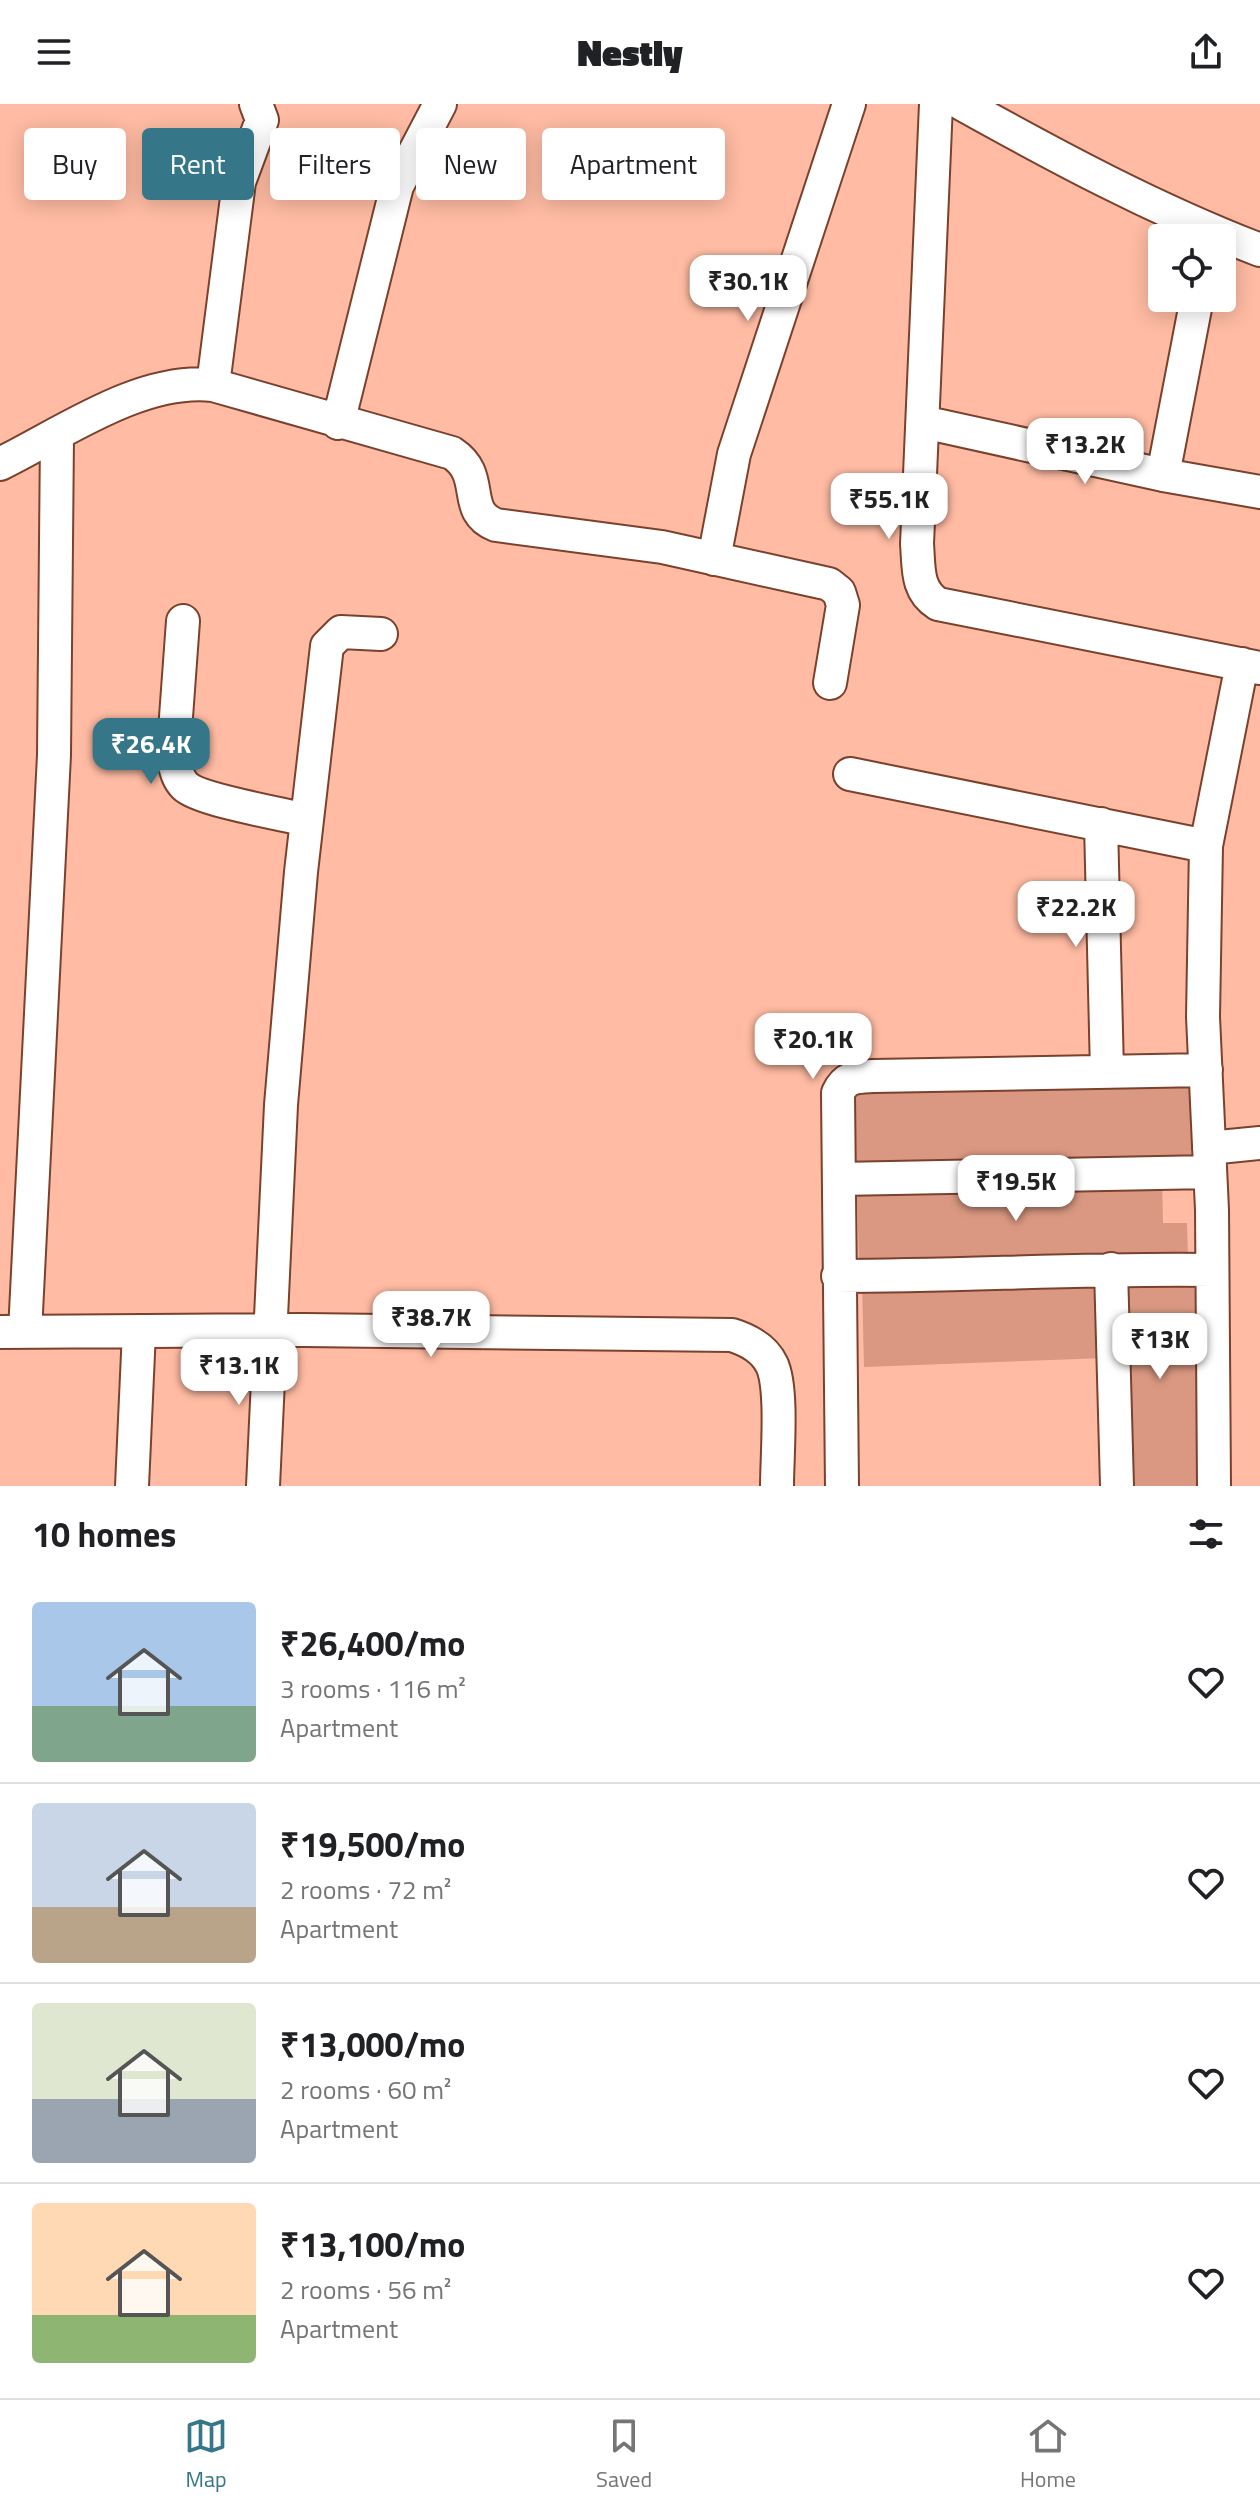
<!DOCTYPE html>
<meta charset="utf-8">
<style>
:root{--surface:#fff;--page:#f6f6f6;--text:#202124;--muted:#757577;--line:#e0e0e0;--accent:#357689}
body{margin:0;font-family:"Titillium Web",sans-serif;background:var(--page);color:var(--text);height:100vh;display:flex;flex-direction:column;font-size:30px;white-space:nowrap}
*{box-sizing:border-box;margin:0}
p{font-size:26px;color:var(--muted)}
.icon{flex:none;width:44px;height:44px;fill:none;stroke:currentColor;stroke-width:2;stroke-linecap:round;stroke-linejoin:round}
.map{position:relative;height:1382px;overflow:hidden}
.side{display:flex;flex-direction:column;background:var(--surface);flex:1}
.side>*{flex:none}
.banner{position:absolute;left:24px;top:24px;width:800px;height:72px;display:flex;gap:16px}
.fabs{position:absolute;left:1148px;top:120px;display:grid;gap:16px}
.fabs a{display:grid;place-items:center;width:88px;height:88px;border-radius:8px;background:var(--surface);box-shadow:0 4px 20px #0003;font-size:40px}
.price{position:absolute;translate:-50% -68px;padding:0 18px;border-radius:16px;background:#fff;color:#222;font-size:26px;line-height:52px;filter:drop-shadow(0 2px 4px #0008)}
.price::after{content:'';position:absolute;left:50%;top:48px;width:24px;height:18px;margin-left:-12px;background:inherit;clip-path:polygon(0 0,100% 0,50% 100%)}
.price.on{background:var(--accent);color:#fff}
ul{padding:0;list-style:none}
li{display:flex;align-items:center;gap:24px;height:200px;padding:0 32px}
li+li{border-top:2px solid var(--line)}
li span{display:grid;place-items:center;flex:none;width:224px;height:160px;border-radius:8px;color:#555}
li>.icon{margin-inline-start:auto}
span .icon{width:96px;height:96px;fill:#fffc;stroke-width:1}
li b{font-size:34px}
h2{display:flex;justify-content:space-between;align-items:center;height:96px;padding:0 32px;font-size:34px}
.pill{padding:0 28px;border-radius:8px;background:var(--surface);box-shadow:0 4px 20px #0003;font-size:28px;line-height:72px}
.pill.on{background:var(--accent);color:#fff}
header{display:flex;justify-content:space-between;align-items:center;height:104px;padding:0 32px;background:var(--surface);font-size:36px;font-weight:800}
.menu{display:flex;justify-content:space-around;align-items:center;height:112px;border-top:2px solid var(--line);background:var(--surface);font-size:22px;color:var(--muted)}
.menu a{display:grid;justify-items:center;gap:4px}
.menu .on{color:var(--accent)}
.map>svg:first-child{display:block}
.building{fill:#da9882}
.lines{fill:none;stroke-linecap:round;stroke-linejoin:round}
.street-casing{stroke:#7a412d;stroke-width:36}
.street{stroke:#fff;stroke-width:32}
</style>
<header><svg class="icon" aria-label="menu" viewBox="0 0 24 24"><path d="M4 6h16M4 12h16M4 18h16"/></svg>Nestly<svg class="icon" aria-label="share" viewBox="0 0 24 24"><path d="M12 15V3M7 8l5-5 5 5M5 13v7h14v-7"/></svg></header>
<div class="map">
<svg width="1260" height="1382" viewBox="0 0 1260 1382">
<rect width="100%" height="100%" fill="#ffbba3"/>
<!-- building -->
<path class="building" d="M1197,980L1198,1062L856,1068L855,986Z
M1162,1073L1163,1119H1187L1188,1154L859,1162L857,1082Z
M1103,1168L1106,1254L864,1263L862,1178Z
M1197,1172L1203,1382H1123L1117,1174Z"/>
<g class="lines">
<defs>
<path id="street" d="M936,0L917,440C919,464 916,486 938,500L1260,564
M962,0C1059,54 1156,106 1260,146
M213,281L239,78L262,16L256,0
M923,318L1163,371L1260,388
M338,319L397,82L440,0
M0,360C63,329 141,273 213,281L452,349C487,372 460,407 496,421L662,443L829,480L839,488L843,501L830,579
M1163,371L1197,194
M714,455L734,350L849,0
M183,517L173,654C176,665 177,674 185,682C199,696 283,710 307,716
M850,670L1206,742L1242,560
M1101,720L1107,968
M1206,742L1203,913L1212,1106L1214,1382
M1209,1044L1260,1039
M839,1075L1210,1068
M1111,1165L1117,1382
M838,1172C963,1172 1087,1164 1212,1166
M0,1228L304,1226L732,1231C748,1236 764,1244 772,1261C783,1285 777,1353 777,1382
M25,1228L54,651L57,332
M132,1382L139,1227
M263,1382L281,1001L301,768L327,542L341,528L381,530
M842,1382L838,989C846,972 856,973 873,972L1206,966"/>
</defs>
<!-- street casing -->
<use href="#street" class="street-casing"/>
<!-- street -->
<use href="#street" class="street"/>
</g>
</svg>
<div class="fabs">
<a><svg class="icon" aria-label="locate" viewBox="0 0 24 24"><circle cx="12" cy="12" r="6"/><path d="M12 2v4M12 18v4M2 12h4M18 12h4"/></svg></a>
</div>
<b class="price" style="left:748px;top:219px">₹30.1K</b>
<b class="price" style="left:1085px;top:382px">₹13.2K</b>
<b class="price" style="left:889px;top:437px">₹55.1K</b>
<b class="price on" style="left:151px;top:682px">₹26.4K</b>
<b class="price" style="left:1076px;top:845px">₹22.2K</b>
<b class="price" style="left:813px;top:977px">₹20.1K</b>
<b class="price" style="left:1016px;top:1119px">₹19.5K</b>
<b class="price" style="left:431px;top:1255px">₹38.7K</b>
<b class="price" style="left:1160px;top:1277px">₹13K</b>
<b class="price" style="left:239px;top:1303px">₹13.1K</b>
<div class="banner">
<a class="pill">Buy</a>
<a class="pill on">Rent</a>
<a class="pill">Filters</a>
<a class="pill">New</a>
<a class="pill">Apartment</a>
</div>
</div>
<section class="side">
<h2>10 homes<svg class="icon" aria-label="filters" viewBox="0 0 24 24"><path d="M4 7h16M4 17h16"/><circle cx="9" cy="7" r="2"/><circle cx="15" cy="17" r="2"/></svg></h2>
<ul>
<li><span style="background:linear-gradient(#a9c7e8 65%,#7fa58c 0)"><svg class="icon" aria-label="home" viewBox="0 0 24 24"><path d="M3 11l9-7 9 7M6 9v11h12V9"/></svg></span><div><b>₹26,400/mo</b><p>3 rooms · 116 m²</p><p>Apartment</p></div><svg class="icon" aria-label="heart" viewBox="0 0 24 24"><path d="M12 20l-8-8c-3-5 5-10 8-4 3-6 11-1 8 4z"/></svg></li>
<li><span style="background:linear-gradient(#c9d6e8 65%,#b9a48a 0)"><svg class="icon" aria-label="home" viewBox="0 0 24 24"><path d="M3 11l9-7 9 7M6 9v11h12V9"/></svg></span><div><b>₹19,500/mo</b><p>2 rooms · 72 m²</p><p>Apartment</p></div><svg class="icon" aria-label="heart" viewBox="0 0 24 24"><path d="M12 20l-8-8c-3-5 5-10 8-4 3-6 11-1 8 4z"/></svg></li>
<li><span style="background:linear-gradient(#dfe7d0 60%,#9aa5b1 0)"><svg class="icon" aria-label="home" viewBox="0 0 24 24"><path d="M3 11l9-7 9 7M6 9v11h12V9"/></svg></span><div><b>₹13,000/mo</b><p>2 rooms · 60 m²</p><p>Apartment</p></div><svg class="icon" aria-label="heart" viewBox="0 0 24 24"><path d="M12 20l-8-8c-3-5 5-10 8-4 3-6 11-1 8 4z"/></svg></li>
<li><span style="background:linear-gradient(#ffd9b3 70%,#8fb573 0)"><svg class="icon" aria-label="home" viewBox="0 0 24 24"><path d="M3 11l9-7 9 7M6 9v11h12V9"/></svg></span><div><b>₹13,100/mo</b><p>2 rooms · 56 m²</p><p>Apartment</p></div><svg class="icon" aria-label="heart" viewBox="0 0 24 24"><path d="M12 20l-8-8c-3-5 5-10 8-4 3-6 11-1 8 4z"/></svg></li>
</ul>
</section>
<nav class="menu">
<a class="on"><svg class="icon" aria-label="map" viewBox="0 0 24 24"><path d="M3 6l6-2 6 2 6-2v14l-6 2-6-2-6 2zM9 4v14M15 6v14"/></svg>Map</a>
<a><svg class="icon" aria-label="saved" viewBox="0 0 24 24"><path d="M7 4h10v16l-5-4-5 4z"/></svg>Saved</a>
<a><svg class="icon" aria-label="home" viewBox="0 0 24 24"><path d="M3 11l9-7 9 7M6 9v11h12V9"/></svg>Home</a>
</nav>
